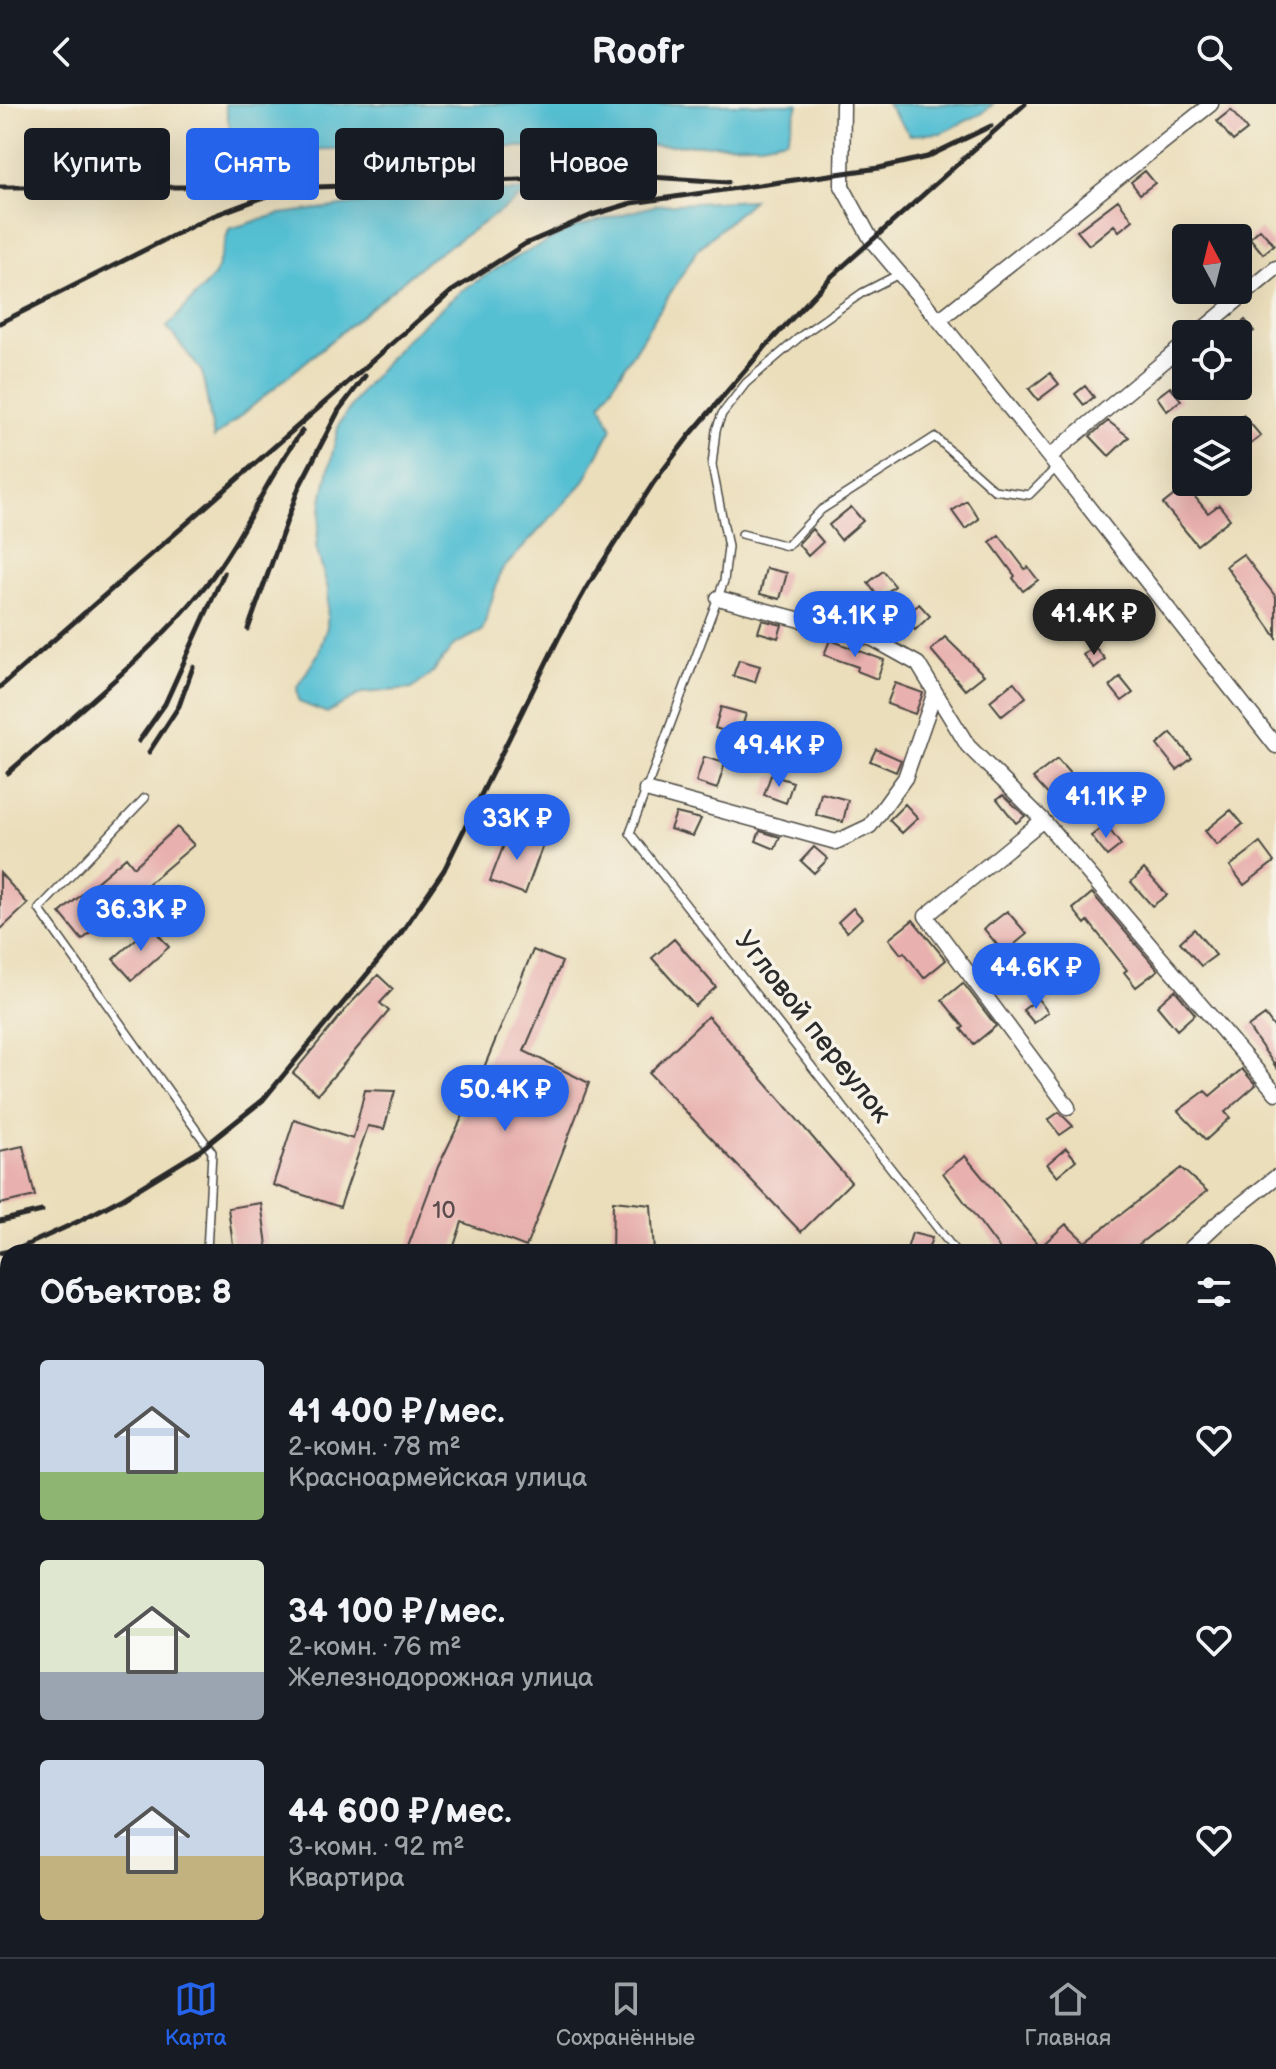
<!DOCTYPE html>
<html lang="ru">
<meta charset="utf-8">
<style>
:root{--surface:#171b24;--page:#242831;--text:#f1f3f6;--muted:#9ea1a6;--line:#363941;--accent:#2563eb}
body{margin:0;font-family:"Balsamiq Sans",sans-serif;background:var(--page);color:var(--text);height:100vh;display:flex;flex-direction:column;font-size:30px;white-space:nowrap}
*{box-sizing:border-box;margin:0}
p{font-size:26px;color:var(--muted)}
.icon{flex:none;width:44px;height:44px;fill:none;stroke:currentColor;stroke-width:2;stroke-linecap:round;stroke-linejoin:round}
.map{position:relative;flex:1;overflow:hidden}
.drawer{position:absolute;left:0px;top:1140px;width:1276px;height:714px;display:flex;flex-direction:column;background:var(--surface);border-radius:24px 24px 0 0;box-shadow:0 8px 32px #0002}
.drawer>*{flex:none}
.guide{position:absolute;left:24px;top:24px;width:800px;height:72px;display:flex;gap:16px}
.needle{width:52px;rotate:353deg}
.fabs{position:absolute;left:1172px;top:120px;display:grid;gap:16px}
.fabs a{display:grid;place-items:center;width:80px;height:80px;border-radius:8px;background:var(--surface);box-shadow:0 8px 32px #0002;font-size:40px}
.price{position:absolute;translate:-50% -68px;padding:0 18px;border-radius:28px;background:var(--accent);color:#fff;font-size:26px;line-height:52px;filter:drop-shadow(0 2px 4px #0008)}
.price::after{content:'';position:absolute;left:50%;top:48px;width:24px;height:18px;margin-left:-12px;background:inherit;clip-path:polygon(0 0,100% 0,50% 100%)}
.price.on{background:#222;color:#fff}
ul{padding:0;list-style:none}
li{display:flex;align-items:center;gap:24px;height:200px;padding:0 40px}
li span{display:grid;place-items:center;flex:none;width:224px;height:160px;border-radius:8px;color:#555}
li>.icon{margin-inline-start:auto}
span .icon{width:96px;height:96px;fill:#fffc;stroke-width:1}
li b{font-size:34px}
h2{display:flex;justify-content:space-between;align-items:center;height:96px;padding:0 40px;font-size:34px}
.tag{padding:0 28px;border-radius:8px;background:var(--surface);box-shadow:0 8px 32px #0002;font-size:28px;line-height:72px}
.tag.on{background:var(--accent);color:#fff}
header{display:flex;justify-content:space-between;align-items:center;height:104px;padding:0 40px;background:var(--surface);font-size:36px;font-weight:700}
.tabs{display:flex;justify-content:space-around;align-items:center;height:112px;border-top:2px solid var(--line);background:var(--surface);font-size:22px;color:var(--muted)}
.tabs a{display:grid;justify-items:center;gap:4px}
.tabs .on{color:var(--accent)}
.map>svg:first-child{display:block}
.water{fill:#57c0d3;stroke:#41767f;stroke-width:2}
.building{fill:#e8b0ae}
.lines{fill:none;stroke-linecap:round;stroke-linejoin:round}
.lane-casing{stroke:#484641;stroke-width:10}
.street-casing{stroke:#484641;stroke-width:17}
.secondary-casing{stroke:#484641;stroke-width:23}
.lane{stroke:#fff;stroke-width:7}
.street{stroke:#fff;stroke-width:14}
.secondary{stroke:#fce6c4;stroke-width:20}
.rail{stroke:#2b2b2b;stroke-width:5}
.labels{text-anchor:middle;stroke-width:7;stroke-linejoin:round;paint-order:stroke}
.number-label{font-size:24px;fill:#5a4c4c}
.street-label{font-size:28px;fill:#2b2b2b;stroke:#f7f3e8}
</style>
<header><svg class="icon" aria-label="back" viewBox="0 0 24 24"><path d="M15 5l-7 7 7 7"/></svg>Roofr<svg class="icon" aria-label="search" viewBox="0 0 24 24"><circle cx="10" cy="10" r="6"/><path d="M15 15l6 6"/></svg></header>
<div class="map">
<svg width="1276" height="1853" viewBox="0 0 1276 1853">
<rect width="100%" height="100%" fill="#f7f3e8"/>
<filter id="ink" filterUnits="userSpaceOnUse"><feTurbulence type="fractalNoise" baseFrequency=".0125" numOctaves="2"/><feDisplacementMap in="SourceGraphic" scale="16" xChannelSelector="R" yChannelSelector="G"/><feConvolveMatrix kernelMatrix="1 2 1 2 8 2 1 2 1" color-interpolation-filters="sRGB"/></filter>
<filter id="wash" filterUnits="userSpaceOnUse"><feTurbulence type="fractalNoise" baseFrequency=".006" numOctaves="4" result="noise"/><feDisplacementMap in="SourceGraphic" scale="32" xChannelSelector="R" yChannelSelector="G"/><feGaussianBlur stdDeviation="1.8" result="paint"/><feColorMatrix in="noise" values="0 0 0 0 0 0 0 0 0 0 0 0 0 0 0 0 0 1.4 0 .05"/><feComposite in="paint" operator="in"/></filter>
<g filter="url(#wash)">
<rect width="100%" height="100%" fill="#ebdebb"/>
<!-- water -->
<path class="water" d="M225,0H798L787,35L761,40L255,46L232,35Z
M887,0H993L983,9L941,29L910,31Z
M456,87H530L427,157L214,334L202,268L167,223L215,171L229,125L280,110Z
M753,96L698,145L601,300L612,324L583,379L501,467L482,527L454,541L433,568L412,585L362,589L327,609L299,598L297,583L318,550L327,523L328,485L316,443L323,391L339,320L363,285L405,236L461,187L507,158L575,123L657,101Z"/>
<g id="blocks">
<!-- building -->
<path class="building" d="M1231,6L1247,26L1233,37L1217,17Z
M1145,67L1155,79L1140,90L1131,78Z
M1118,96L1133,116L1119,127L1114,121L1089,141L1077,127Z
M1260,125L1274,141L1263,150L1250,134Z
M1245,216L1254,227L1242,236L1234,225Z
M1050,269L1059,280L1038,296L1029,285Z
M1085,282L1094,293L1084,301L1075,290Z
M1170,283L1181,296L1167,307L1157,293Z
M1243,311L1261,332L1248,342L1238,330V326L1230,321Z
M1108,317L1129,333L1109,352L1090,332Z
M1186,382L1208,409L1219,401L1230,415L1197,441L1163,400Z
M967,397L979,415L965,425L952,407Z
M851,403L863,417L841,436L829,421Z
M812,425L823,438L808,452L798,440Z
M999,431L1025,465L1028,463L1038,476L1023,487L1013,474L1015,472L990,438Z
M1243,450L1276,493V533L1226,462Z
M766,464L787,469L780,495L760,490Z
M883,467L895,482L879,494L868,479Z
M919,500L930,512L915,526L904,514Z
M1066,506L1077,520L1065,530L1054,516Z
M762,516L782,521L778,534L758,528Z
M945,533L984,571L965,586L931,546Z
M830,536L884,556L877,575L857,567L858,563L824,551Z
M1094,542L1105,555L1094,564L1083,551Z
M739,556L760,562L755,578L733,572Z
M1120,573L1133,589L1122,597L1110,582Z
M1014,578L1026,593L1002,612L990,597Z
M895,579L923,589L915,610L887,600Z
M721,603L746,610L739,632L715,624Z
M1171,629L1192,654L1177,666L1157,641Z
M876,645L901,656L896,668L870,657Z
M704,653L725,659L717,685L696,678Z
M1057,655L1090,692L1066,711L1033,674Z
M771,671L793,678L786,699L764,691Z
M821,689L848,696L843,718L816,711Z
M1003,691L1025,712L1016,719L997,695Z
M905,700L918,714L902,729L889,716Z
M1231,706L1243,720L1217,741L1205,727Z
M676,709L701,715L693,732L670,725Z
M1106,721L1121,741L1107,752L1091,732Z
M177,723L194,741L82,836L60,809L126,753L134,763Z
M510,725L544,738L525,790L490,777Z
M760,727L780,733L775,745L756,737Z
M1260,739L1274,758L1244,781L1230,762Z
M814,743L828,755L814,769L801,757Z
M1144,765L1167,791L1152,802L1131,778Z
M0,769L28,800L0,826Z
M1092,789L1158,866L1136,883L1124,868L1127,866L1088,817L1085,820L1073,805Z
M853,804L862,814L847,828L838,818Z
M1007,807L1027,830L1004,849L984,825Z
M913,816L946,856L924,874L904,848L901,850L889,835Z
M151,822L169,843L132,876L113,855Z
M1194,825L1216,851L1201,862L1180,838Z
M674,835L716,883L695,902L652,854Z
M533,846L562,858L524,947L589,979L526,1143L462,1118L452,1148H406L438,1063L470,997Z
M378,871L393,885L380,899L389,907L318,990L293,969L351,899Z
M963,879L996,922L974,940L961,925L964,923L942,896Z
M1175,886L1195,910L1177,926L1157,902Z
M1038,895L1048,908L1034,919L1023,906Z
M1265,911L1276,926V963L1248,923Z
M708,912L851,1078L801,1128L649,969Z
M1242,965L1256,981L1225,1008L1230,1014L1206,1036L1178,1007L1205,987L1210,992Z
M365,986L395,987L384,1025L368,1022L340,1103L273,1081L294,1016L353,1035Z
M1059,1008L1073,1022L1060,1031L1048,1016Z
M23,1042L35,1092L0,1100V1047Z
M1066,1044L1076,1056L1057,1072L1047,1060Z
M965,1052L1040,1143L1066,1120L1085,1138L1181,1064L1207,1087L1129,1148H1002L943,1069Z
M613,1097L651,1101L654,1148H612Z
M261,1099L268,1148H234L228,1104Z
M912,1129L932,1134L927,1148H906Z"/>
</g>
</g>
<g filter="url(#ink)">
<use href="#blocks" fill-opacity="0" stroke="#484641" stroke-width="2"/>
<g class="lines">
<defs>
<path id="lane" d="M899,170L862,189L802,231L746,279L722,310L716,326L712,361L728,443L724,477L630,729L956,1148
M742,430L787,442L821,406L935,333L994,386L1029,391L1057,363
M145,694L39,805L212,1048L207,1148
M1268,1707L1276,1720
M885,1846L1024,1851"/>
<path id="street" d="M843,0L842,82L872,137L939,216L1049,353L1276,642
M939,216L1211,0
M1197,230L1276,164
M1049,353L1186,239
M718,494L873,535L918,560L968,642L1043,716L1276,989
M646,686L836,738L870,722L905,674L935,588
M1043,716L926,812L1068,1003
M1187,1148L1219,1118L1276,1073
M0,1220L8,1219
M803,1853V1846"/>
<path id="secondary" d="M1268,1262H1276"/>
</defs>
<!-- lane casing -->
<use href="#lane" class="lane-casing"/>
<!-- street casing -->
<use href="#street" class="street-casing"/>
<!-- secondary casing -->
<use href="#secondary" class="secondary-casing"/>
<!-- lane -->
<use href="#lane" class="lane"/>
<!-- street -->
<use href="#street" class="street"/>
<!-- secondary -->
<use href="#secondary" class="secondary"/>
<!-- rail -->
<path class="rail" d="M0,83H316L635,72L728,78
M0,219L210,113L278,88
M248,525L299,383L339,306L365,272
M0,583L452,187L525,140L592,111L632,99L879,64L927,53L991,22
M139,637L165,600L224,469
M149,648L179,602L193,563
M8,669C75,609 150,552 206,481C244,433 265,376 302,327
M0,1117L42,1107
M0,1149L18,1145L77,1118L123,1094L198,1048L263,996L401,829L444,766L560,531L588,481L654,378L689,332L766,242L832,172L1025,0"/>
</g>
</g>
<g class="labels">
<!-- number labels -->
<g class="number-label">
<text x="444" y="1114">10</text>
</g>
<!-- street labels -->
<g class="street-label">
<text transform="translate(814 922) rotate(52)" y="10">Угловой переулок</text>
</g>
</g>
</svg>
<div class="fabs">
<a><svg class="needle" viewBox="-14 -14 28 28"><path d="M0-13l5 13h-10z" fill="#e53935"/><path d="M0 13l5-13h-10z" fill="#9ea1a6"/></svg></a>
<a><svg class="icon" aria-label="locate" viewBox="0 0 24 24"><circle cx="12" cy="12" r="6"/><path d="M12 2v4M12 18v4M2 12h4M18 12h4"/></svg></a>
<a><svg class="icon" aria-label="layers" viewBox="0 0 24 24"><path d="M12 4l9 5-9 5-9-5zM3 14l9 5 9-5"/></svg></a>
</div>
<b class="price on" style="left:1094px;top:553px">41.4K ₽</b>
<b class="price" style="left:855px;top:555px">34.1K ₽</b>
<b class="price" style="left:779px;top:685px">49.4K ₽</b>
<b class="price" style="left:1106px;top:736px">41.1K ₽</b>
<b class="price" style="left:517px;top:758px">33K ₽</b>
<b class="price" style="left:141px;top:849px">36.3K ₽</b>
<b class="price" style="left:1036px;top:907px">44.6K ₽</b>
<b class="price" style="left:505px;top:1029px">50.4K ₽</b>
<div class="guide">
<a class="tag">Купить</a>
<a class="tag on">Снять</a>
<a class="tag">Фильтры</a>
<a class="tag">Новое</a>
</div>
<section class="drawer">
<h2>Объектов: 8<svg class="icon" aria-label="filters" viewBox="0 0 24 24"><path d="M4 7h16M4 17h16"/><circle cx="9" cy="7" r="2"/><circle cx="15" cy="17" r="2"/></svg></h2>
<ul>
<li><span style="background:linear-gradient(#c9d6e8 70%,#8fb573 0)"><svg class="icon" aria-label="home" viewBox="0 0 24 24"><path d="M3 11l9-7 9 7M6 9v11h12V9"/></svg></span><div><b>41 400 ₽/мес.</b><p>2-комн. · 78 m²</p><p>Красноармейская улица</p></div><svg class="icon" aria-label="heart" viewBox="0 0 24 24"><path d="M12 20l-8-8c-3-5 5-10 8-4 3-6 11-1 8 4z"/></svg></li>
<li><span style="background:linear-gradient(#dfe7d0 70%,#9aa5b1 0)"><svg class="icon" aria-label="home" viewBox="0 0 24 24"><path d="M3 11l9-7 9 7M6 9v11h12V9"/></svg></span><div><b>34 100 ₽/мес.</b><p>2-комн. · 76 m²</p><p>Железнодорожная улица</p></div><svg class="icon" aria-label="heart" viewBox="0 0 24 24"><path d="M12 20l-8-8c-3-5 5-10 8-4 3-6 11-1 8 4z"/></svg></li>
<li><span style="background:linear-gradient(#c9d6e8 60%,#c2b280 0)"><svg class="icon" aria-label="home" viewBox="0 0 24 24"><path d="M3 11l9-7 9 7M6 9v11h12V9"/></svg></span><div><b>44 600 ₽/мес.</b><p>3-комн. · 92 m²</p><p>Квартира</p></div><svg class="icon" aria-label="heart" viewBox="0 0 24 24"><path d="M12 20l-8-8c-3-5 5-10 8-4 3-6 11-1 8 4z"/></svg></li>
</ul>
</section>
</div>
<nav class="tabs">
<a class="on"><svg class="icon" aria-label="map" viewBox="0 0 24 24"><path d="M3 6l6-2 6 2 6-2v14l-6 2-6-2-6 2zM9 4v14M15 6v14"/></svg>Карта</a>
<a><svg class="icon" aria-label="saved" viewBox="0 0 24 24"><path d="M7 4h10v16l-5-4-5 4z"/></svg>Сохранённые</a>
<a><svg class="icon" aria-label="home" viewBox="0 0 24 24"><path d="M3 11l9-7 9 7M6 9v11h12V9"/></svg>Главная</a>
</nav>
